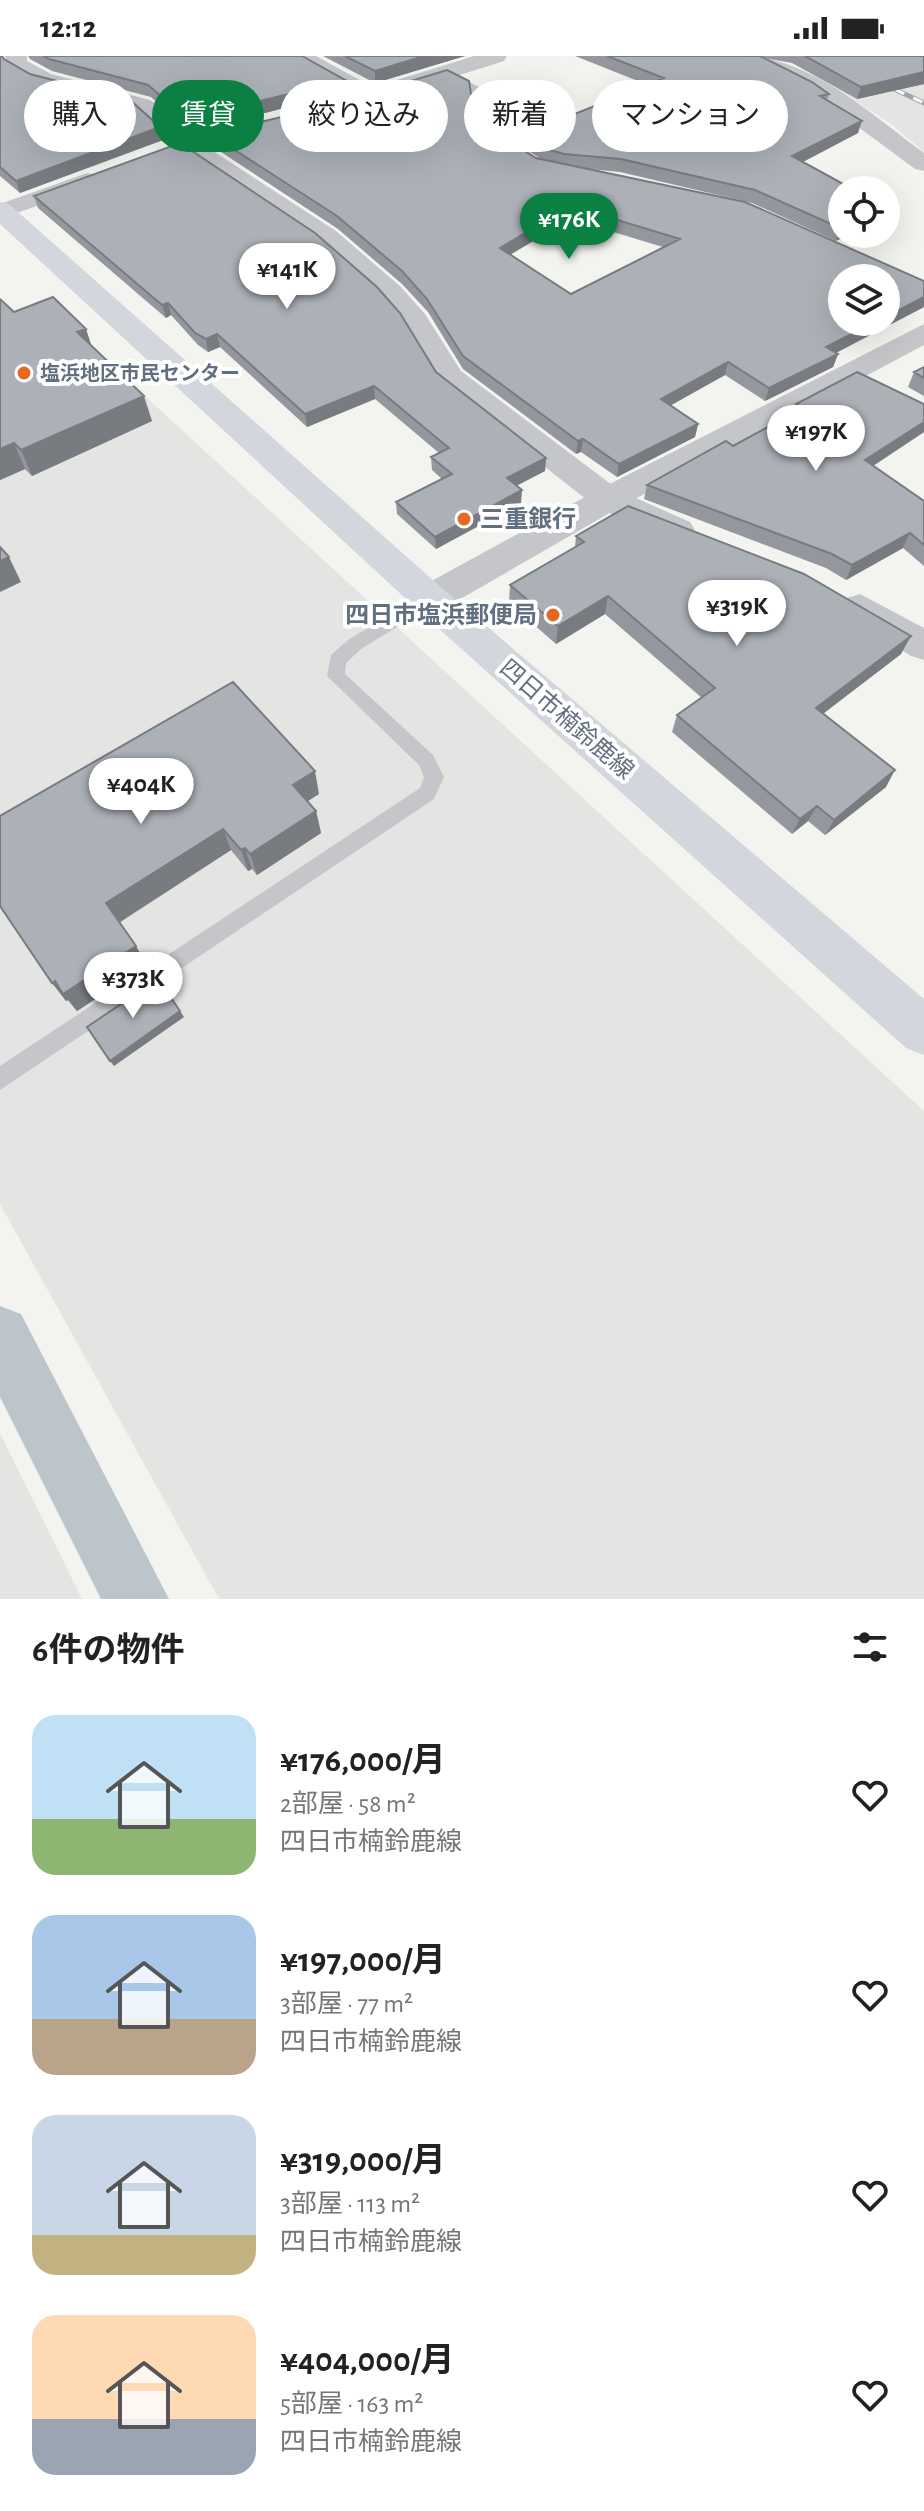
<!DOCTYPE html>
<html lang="ja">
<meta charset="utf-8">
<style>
:root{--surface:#fff;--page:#f2f2f2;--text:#222;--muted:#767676;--accent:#0b8043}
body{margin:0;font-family:"Alegreya Sans","Noto Sans JP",sans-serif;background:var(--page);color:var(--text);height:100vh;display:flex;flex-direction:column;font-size:30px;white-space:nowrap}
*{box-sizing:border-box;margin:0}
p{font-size:26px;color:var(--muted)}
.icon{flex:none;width:44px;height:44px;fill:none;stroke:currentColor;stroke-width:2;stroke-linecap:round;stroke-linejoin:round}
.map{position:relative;height:1543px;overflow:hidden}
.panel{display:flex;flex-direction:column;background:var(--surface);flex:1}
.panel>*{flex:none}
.banner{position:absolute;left:24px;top:24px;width:876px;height:72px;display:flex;gap:16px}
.buttons{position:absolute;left:828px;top:120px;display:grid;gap:16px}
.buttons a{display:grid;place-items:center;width:72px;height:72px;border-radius:50%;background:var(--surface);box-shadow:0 8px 32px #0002;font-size:40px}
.price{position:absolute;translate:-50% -68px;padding:0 18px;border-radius:28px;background:#fff;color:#222;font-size:26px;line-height:52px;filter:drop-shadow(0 2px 4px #0008)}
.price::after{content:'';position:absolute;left:50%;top:48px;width:24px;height:18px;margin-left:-12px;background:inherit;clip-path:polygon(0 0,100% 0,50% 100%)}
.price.current{background:var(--accent);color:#fff}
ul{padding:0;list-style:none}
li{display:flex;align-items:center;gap:24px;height:200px;padding:0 32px}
li span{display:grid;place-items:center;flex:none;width:224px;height:160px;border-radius:24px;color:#555}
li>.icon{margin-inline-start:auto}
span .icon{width:96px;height:96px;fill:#fffc;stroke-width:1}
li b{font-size:34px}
h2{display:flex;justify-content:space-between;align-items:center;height:96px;padding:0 32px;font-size:34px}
.chip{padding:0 28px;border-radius:36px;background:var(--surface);box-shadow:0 8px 32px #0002;font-size:28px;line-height:72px}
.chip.current{background:var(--accent);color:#fff}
.status{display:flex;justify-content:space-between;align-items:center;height:56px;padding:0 40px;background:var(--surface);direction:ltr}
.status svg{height:22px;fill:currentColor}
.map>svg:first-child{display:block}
.built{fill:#e4e4e3}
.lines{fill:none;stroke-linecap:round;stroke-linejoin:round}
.canal{fill:#bcc5cb;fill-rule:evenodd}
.service{fill:#c4c6ca;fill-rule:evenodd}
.minor{fill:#c4c6ca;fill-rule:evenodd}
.tertiary{fill:#c4c6ca;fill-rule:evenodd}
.primary{fill:#d3d6dc;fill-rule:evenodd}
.rail-casing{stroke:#a1a6ad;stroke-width:5}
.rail{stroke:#fff;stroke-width:3;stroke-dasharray:10;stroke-linecap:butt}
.wall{fill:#94989e;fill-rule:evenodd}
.shaded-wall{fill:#787c81}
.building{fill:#acb1b8;stroke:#787c81;stroke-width:2;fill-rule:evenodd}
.poi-dot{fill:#e46820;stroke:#fff;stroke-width:3}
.labels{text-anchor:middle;stroke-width:8;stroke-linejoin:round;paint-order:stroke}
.far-poi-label{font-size:20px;font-weight:bold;fill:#626f81;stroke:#fff;text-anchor:start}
.poi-label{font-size:24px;font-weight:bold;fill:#626f81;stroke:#fff;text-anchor:start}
.street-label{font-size:24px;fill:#626f81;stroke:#fff}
</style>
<div class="status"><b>12:12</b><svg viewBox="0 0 49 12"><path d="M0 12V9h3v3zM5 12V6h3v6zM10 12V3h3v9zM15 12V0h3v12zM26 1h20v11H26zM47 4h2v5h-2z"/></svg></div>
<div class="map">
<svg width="924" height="1543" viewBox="0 0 924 1543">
<rect width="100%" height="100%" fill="#f3f4ef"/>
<!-- built -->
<path class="built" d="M798,0H924V96L891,68L839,34Z
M99,298L924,1055V1543H219L0,1148V339Z
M0,1377L82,1543H0Z"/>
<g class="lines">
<!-- canal -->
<path class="canal" d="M0,1250L21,1258L169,1543H101L0,1341Z"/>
<!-- service -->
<path class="service" d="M444,17H452L481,32L484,64L499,81V85H491L474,65L472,35L444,21Z
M430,537L436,539L439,543L436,547L361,593L346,607L345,618L433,699L444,721L434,743L0,1034V1010L420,732L424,721L419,709L327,620L331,599L349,583Z"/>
<!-- minor -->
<path class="minor" d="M5,0H27V5L51,18L150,44L165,54L193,82L336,175L400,230L425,258L461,315L620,435L690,466L695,474L690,482L678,486L666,482L596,451L438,327L403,268L380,242L318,187L177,92L149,64L134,54L35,28L9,13Z
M288,0H316L385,38L374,45L366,43Z
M474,0H507L504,5L403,37L395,39L384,32L387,27Z
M741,0C811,0 870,58 924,97V115L915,113L811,36Z
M87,117L96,119L99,124L96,129L0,163V148Z
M860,538L924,572V604L911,600L847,560L842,551L847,542Z"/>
<!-- tertiary -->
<path class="tertiary" d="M924,268V289L620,451L443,553L430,556L417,553L411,543L417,533L596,435Z"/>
<!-- primary -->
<path class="primary" d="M0,146L9,148L443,533L924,943V999L906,992L417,553L0,168Z"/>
<defs>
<path id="rail" d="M877,25L924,47"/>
</defs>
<!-- rail casing -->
<use href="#rail" class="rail-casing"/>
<!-- rail -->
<use href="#rail" class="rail"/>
</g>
<!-- wall -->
<path class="wall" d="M0,0L4,3L30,18L160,71L163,84L20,137L0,120Z
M28,0H302L346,36L191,76L151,41L52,15L30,3Z
M323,0H465L375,27Z
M575,0H924V28L857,43L792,7L764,2L829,38L827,44L858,77L803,106L854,134L842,178L836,185L752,147L620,116L589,113L924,251L836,297L838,298L833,311L765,345L725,319L670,350L698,368L695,381L617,421L581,396L576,398L463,313L428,256L402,228L338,173L212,90L210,78L475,63L536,102L543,104L496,75L491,69V56L565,62L648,29ZM570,163L663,191L571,238L510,198Z
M34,140L436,316L546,402L545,415L516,430L521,447L436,493L397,458L396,446L442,423L432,414L431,401L439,397L375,343L307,371L220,291L208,296L198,289L171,259L166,262L38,152Z
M0,243L14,256L86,273L91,289L152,365L32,420L25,413L0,424Z
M924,311V340L908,331L914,316Z
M796,348H924V376L873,410L924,445V510L903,492L846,524L826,512L644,443L647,429L733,390L793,357Z
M576,480L901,598L823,658L886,731L825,779L808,765L792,778L672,676L677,659L702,642L605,558L556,588L509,547L510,529L575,491Z
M319,738L308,745L316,755L321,777L257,819L252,813L248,815L231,794L119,867L147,909L77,955L68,944L66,945L0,850Z"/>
<!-- shaded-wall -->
<path class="shaded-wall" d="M424,0H465L375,27V15Z
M924,16V28L857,43L861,31Z
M345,24L346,36L191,76L188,63Z
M862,65L858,77L789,113L792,100Z
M160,71L163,84L20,137L16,125Z
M571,150L570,163L500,205V192Z
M842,171V178H851L836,185L840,172Z
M924,241V251L822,304L826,291L875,266H886V261Z
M168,247L171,259L166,262L162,249Z
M86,273L94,298L77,276Z
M217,278L220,291L208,296L206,283Z
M838,298L833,311L765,345L769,332Z
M728,306L725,319L658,356L661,343Z
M374,330L375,343L307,371L305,358Z
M144,340L152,365L32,420L21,394Z
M924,366V376L859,419L865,404Z
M698,368L695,381L617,421L619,408Z
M583,383L581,396L576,398L578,385Z
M14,387L25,413L0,424V393Z
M546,402L545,415L506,435L507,422Z
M522,434L521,447L436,493L435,481Z
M910,477L903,492L846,524L852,509Z
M9,501L21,526L0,536V505Z
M608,540L605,558L556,588L558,570Z
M911,580L901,598L808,669L816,652Z
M895,714L886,731L825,779L834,764Z
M315,715L319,738L298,751L293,729Z
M817,750L808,765L792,778L800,763Z
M316,755L321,777L257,819L250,798Z
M223,773L231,794L118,867L106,847Z
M245,792L252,813L248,815L241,794Z
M136,890L147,909L77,955L68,944L66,945L52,927Z
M180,955L184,961L114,1010L110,1005Z"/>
<!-- building -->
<path class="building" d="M0,0H2L4,3L30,18L130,44L160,71L16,125L0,111Z
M43,0H302L345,24L188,63L148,29L49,3Z
M345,0H424L375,15Z
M607,0H760L812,26L829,38L820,40L862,65L792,100L854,134H842V171L840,172L755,134L621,103L564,98L546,93L496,62L491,56L526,42L565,62L664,22Z
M805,0H924V16L861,31Z
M447,14L469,25L475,63L536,102L745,146L924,225V241L886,261V222H842V266H875L826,291L838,298L769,332L728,306L661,343L698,368L619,408L583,383L578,385L463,300L427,243L402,215L337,160L210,78L328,50ZM571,150L680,183L571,238L500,192Z
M180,87L315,177L377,231L400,257L436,316L546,402L507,422L522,434L435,481L396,446L452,418L431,401L449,392L374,330L305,358L217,278L206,283L195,277L168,247L162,249L34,140Z
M53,241L86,273L77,276L144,340L21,394L14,387L0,393V243L14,256Z
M924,311V322L914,316Z
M857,316L924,348V366L865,404L924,445V489L910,477L852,509L832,498L647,429L726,385L733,390L803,352L796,348Z
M628,450L804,518L911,580L816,652L895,714L834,764L817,750L800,763L677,659L715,632L608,540L558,570L510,529L584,486L576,480Z
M0,491L9,501L0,505Z
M233,626L315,715L293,729L316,755L250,798L245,792L241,794L223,773L106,847L136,890L63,938L55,925L52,927L0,850V760Z
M158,923L180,955L110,1005L87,971Z"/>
<!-- markers -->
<g class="poi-dot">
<circle cx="24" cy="317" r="8"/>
<circle cx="464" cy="463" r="8"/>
<circle cx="553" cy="559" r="8"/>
</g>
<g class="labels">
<!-- far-poi labels -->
<g class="far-poi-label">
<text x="40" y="324">塩浜地区市民センター</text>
</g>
<!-- poi labels -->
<g class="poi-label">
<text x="480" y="471">三重銀行</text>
<text x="537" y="567" text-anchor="end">四日市塩浜郵便局</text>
</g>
<!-- street labels -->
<g class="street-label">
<text transform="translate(567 663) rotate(41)" y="8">四日市楠鈴鹿線</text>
</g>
</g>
</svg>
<div class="buttons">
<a><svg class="icon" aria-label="locate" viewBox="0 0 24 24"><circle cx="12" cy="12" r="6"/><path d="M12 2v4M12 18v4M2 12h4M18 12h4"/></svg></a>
<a><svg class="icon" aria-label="layers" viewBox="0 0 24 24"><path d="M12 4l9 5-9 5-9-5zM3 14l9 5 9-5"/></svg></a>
</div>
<b class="price current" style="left:569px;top:205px">¥176K</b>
<b class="price" style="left:287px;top:255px">¥141K</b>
<b class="price" style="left:816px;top:417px">¥197K</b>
<b class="price" style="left:737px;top:592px">¥319K</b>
<b class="price" style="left:141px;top:770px">¥404K</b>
<b class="price" style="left:133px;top:964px">¥373K</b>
<div class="banner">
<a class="chip">購入</a>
<a class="chip current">賃貸</a>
<a class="chip">絞り込み</a>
<a class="chip">新着</a>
<a class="chip">マンション</a>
</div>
</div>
<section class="panel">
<h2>6件の物件<svg class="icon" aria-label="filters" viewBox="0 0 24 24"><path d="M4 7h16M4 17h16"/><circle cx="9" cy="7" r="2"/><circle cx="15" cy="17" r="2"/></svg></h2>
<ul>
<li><span style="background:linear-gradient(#bfe0f5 65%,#8fb573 0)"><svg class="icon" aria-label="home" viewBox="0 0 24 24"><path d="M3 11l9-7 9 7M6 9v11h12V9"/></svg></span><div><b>¥176,000/月</b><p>2部屋 · 58 m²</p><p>四日市楠鈴鹿線</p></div><svg class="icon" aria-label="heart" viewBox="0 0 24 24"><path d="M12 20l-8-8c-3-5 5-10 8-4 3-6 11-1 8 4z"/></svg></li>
<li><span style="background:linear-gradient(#a9c7e8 65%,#b9a48a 0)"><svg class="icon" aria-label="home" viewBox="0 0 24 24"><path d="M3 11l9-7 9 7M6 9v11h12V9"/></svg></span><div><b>¥197,000/月</b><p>3部屋 · 77 m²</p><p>四日市楠鈴鹿線</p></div><svg class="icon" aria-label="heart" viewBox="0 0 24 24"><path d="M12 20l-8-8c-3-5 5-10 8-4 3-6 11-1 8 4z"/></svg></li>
<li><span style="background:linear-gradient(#c9d6e8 75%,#c2b280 0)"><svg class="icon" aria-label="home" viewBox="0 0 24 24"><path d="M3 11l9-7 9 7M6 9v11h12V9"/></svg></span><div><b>¥319,000/月</b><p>3部屋 · 113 m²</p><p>四日市楠鈴鹿線</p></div><svg class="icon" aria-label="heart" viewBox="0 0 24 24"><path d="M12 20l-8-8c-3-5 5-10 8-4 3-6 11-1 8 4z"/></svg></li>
<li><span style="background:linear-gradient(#ffd9b3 65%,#9aa5b1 0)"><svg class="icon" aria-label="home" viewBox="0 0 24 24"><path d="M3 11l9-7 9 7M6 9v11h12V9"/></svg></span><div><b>¥404,000/月</b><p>5部屋 · 163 m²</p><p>四日市楠鈴鹿線</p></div><svg class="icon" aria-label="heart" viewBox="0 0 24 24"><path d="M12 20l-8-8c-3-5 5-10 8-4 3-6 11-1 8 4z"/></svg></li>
</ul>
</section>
